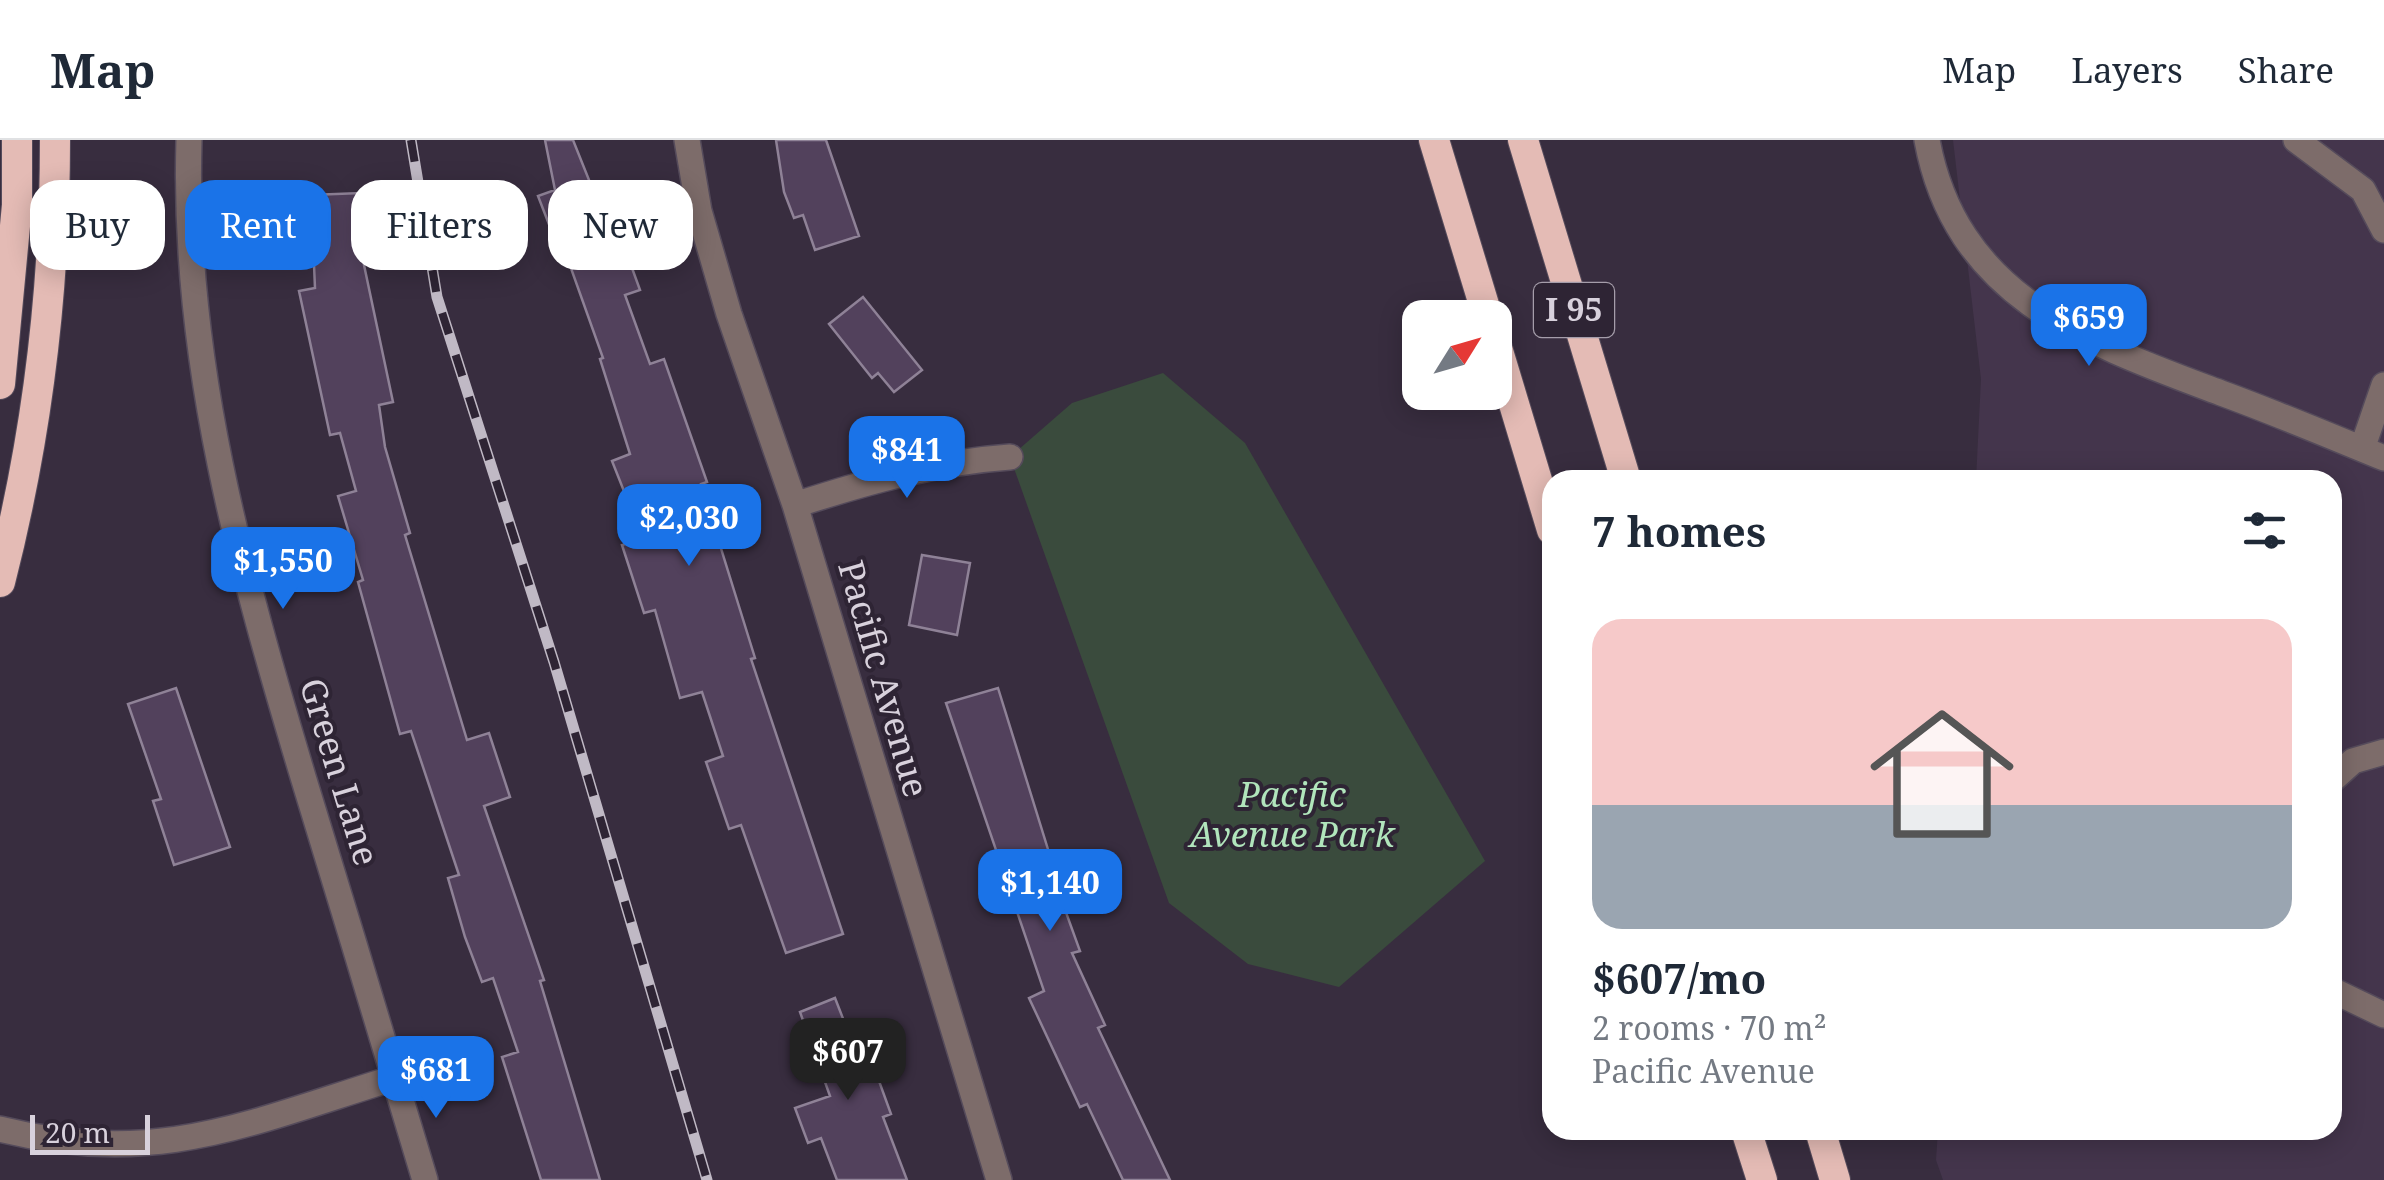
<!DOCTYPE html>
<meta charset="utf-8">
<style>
:root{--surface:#fff;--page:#f2f2f3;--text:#1f2937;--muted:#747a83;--line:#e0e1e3;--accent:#1a73e8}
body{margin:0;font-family:"Noto Serif",serif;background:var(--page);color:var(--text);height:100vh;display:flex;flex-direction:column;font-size:38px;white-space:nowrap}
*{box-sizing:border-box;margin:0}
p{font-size:32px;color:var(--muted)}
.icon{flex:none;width:55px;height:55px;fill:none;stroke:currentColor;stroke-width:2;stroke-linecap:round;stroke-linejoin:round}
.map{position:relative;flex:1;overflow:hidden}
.details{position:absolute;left:1542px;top:330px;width:800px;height:670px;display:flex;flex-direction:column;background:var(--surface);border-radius:30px;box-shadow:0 5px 25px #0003}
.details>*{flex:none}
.guide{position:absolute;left:30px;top:40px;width:950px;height:90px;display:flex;gap:20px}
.needle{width:65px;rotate:53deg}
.fabs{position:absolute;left:1402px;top:160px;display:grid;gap:20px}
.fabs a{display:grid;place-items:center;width:110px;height:110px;border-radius:20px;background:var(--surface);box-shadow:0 5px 25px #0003;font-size:50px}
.scale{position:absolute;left:30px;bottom:25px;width:120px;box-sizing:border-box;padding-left:10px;border:5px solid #d8d1dc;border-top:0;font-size:28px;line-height:35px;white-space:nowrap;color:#d8d1dc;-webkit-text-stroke:8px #2e2434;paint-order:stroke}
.price{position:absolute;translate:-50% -85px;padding:0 22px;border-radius:20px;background:var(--accent);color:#fff;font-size:32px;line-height:65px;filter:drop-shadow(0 2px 5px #0008)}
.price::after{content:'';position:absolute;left:50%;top:60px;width:30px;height:22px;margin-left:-15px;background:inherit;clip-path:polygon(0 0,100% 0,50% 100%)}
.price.current{background:#222;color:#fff}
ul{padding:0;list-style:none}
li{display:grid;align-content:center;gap:20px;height:530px;padding:0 50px}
li span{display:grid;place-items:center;height:310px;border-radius:30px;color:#555}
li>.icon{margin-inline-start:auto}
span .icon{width:180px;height:180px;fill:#fffc;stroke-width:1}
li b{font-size:42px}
h2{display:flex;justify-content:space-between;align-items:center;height:120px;padding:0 50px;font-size:42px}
.pill{padding:0 35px;border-radius:30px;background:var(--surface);box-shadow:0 5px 25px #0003;font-size:35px;line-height:90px}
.pill.current{background:var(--accent);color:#fff}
header{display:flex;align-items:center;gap:60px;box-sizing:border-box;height:140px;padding:0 50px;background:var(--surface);border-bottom:2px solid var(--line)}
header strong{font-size:48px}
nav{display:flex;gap:55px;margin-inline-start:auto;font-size:35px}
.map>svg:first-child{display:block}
.built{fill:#44354c}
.green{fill:#3a4b3d}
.building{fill:#52415c;stroke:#8f8297;stroke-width:2.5}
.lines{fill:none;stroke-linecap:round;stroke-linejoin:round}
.minor-casing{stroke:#554b5b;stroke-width:28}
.highway-casing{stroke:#554b5b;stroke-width:32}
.minor{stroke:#7d6c6a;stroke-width:25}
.highway{stroke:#e4bbb5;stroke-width:30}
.rail-casing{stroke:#c0b9c5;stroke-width:11}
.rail{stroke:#2e2434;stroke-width:8;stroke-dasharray:22;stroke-linecap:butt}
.labels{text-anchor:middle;stroke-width:8;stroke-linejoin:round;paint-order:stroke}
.shield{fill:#2e2434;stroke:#a59daa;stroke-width:2.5}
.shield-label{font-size:32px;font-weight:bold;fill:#d8d1dc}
.street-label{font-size:35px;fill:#d8d1dc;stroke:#2e2434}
.park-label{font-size:35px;font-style:italic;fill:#b1e5bc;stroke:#2e2434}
</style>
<header>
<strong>Map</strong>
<nav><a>Map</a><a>Layers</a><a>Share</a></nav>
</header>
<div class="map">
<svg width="2384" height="1040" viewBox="0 0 2384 1040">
<rect width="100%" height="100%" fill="#382d3f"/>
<!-- built -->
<path class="built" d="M1953,0H2384V1040H1943L1936,1020L1938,990H2332V340H1976L1981,239Z"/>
<!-- green -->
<path class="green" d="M1163,233L1245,303L1485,721L1339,847L1248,824L1169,763L1010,317L1072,263Z"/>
<!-- building -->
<path class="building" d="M545,0H573L621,120L628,117L640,150L625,155L650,224L664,219L707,342L701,344L755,518L751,519L843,794L786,813L741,685L729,689L706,622L723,616L702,552L680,558L655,470L644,473L622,405L643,399L612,321L630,314L600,219L603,218L562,103L557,105L538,56L555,50Z
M776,0H826L859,96L815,110L803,75L794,78L784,52Z
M361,53L364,125L393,262L379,265L385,307L410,393L405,395L467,600L489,593L510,657L484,666L544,840L540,841L600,1040H541L502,917L518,912L493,838L482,842L465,797L448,738L459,735L411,591L400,594L358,442L363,440L338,356L356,351L340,293L330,295L299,151L315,148L311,55Z
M863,157L922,230L894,252L878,233L872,238L829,184Z
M922,415L970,423L957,495L909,485Z
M176,548L230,707L174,725L153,661L161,659L128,564Z
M998,548L1051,719L1047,720L1080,811L1072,813L1105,885L1098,888L1170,1040H1123L1087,964L1080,967L1029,858L1044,851L946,563Z
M835,858L856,912L867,908L891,974L883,977L907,1040H837L821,998L808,1003L795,968L830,956L800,872Z"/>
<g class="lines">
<defs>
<path id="minor" d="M189,0C182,222 241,430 304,640C345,773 385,907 425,1040
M687,0L699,71L729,174L795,365L999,1040
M1927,0C1956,158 2088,203 2221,253C2276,273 2330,296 2384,318
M2296,0L2363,50L2384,90
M2362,309L2384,245
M795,365C866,342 936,322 1010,317
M2332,640L2353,621L2384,612
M2332,850L2384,875
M0,989C155,1028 249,983 394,938"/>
<path id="highway" d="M1434,0L1488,178
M1523,0L1626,340
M1495,201L1552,390
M0,244L17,65V0
M0,442C37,298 55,148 55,0
M1746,990L1762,1040
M1820,990L1835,1040"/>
</defs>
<!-- minor casing -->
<use href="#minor" class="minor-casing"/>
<!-- highway casing -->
<use href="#highway" class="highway-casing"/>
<!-- minor -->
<use href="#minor" class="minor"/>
<!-- highway -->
<use href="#highway" class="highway"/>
<defs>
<path id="rail" d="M411,0L437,157L554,522L707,1040"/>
</defs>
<!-- rail casing -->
<use href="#rail" class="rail-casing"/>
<!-- rail -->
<use href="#rail" class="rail"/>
</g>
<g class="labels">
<!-- shield labels -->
<rect class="shield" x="1534" y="143" width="80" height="54" rx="8"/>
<g class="shield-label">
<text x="1574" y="181">I 95</text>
</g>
<!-- street labels -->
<g class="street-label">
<text transform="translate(883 539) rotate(74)" y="12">Pacific Avenue</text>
<text transform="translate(339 632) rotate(73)" y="12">Green Lane</text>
</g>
<!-- park labels -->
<g class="park-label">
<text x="1292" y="667">Pacific<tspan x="1292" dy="40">Avenue Park</tspan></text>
</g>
</g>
</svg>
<div class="fabs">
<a><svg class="needle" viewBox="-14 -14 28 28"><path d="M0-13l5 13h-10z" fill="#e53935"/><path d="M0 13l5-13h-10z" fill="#747a83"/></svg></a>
</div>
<div class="scale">20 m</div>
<b class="price" style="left:2089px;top:229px">$659</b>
<b class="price" style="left:907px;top:361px">$841</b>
<b class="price" style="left:689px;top:429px">$2,030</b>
<b class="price" style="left:283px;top:472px">$1,550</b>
<b class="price" style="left:1050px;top:794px">$1,140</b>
<b class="price current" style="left:848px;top:963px">$607</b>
<b class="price" style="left:436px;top:981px">$681</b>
<div class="guide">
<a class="pill">Buy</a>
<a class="pill current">Rent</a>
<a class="pill">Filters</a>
<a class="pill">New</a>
</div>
<section class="details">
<h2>7 homes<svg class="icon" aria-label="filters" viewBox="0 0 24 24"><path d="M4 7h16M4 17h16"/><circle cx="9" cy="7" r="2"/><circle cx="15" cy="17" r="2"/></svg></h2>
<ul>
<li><span style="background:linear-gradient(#f6c9c9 60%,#9aa5b1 0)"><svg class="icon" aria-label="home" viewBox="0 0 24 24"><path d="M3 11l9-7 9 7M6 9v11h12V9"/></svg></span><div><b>$607/mo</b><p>2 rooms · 70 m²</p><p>Pacific Avenue</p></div></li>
</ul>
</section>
</div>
